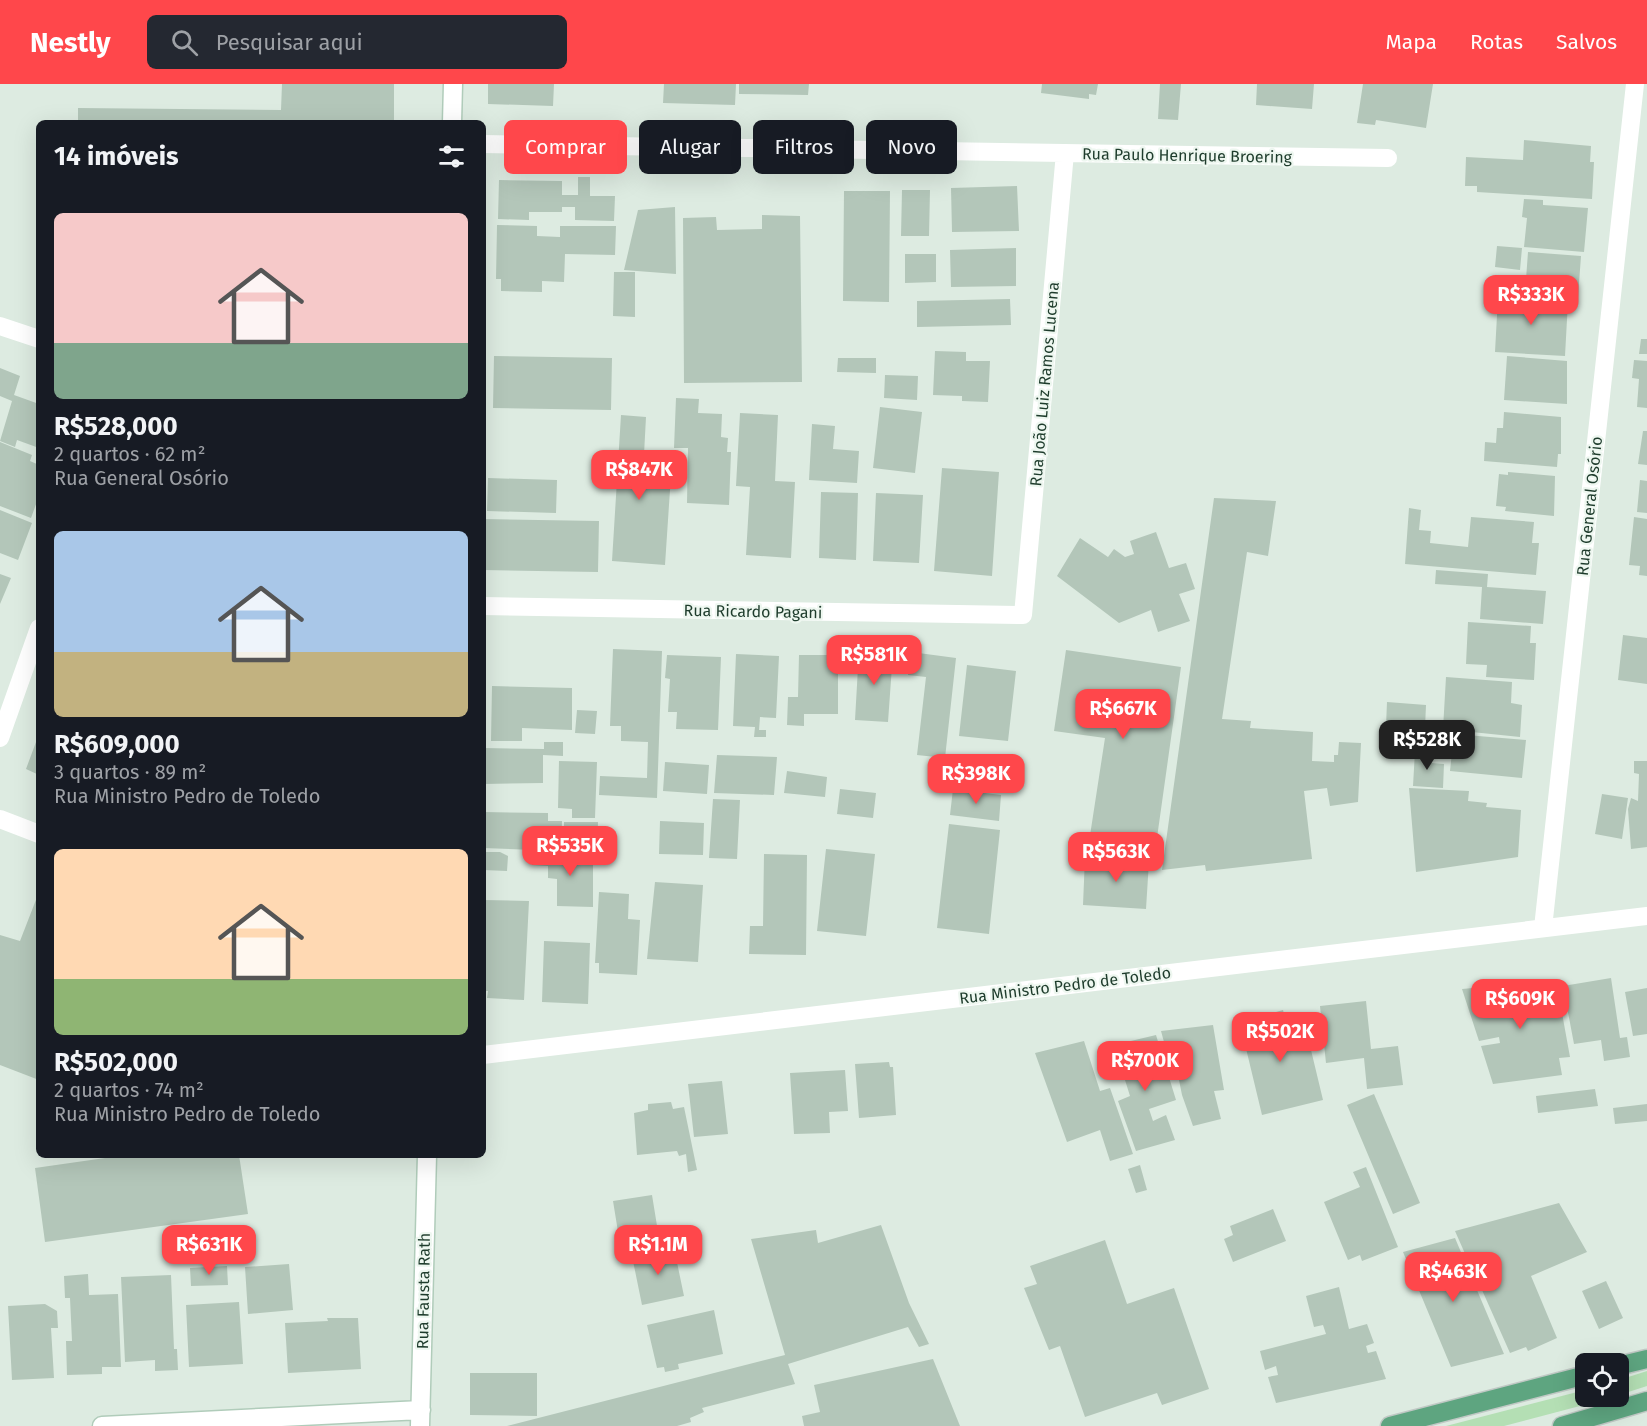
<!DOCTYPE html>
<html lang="pt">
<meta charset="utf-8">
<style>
:root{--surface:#171b24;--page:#242831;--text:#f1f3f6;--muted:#9ea1a6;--accent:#ff474b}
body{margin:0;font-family:"Fira Sans",sans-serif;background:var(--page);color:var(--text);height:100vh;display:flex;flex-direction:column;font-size:22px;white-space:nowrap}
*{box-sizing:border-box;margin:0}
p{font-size:20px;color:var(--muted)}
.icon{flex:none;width:33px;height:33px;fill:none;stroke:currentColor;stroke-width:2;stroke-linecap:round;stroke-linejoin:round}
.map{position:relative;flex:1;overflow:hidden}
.details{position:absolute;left:36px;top:36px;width:450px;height:1038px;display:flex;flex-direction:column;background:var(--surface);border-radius:9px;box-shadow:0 6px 24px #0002}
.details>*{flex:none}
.banner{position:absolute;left:504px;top:36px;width:570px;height:54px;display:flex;gap:12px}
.buttons{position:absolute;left:1575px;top:1269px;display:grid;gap:12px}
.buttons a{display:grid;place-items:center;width:54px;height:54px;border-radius:9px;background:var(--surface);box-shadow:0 6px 24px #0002;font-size:30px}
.price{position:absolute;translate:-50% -51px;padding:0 14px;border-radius:12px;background:var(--accent);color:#fff;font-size:20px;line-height:39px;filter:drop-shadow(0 2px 3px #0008)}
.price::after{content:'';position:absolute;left:50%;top:36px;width:18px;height:14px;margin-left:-9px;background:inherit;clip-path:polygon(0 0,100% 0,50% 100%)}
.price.active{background:#222;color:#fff}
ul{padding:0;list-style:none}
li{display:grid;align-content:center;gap:12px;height:318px;padding:0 18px}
li span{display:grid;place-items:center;height:186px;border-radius:9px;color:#555}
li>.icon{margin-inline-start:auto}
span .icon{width:108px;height:108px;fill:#fffc;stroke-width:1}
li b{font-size:26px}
h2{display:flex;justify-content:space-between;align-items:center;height:72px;padding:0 18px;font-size:26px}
.pill{padding:0 21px;border-radius:9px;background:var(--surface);box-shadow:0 6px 24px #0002;font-size:21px;line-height:54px}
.pill.active{background:var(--accent);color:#fff}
header{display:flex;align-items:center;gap:36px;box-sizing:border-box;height:84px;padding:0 30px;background:var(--accent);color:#fff}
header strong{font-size:28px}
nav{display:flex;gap:33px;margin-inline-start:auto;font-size:21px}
.search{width:420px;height:54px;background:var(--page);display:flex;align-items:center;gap:15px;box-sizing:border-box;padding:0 21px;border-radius:9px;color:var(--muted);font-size:22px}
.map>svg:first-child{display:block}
.green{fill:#b4dfb4}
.building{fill:#b3c6b9}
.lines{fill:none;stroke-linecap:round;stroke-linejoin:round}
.secondary-casing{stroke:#b0ccba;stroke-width:21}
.primary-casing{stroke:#c0c8c4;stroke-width:21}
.street{stroke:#fff;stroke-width:18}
.secondary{stroke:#fff;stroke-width:18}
.primary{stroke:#5ea580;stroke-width:18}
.labels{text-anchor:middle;stroke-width:4.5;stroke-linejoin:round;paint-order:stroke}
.street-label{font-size:16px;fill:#1e3c2c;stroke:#eef7f0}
</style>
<header>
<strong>Nestly</strong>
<div class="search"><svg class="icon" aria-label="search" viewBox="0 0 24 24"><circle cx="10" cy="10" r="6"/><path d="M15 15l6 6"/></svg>Pesquisar aqui</div>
<nav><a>Mapa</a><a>Rotas</a><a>Salvos</a></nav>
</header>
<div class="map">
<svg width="1647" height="1342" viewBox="0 0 1647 1342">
<rect width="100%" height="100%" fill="#ddebe1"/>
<!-- green -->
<path class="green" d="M1647,1287V1302L1619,1311V1296Z
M1585,1306L1586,1312L1614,1313L1504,1342H1446Z"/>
<!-- building -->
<path class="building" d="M282,0H394V39H78V24L281,26Z
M488,0H554L553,22L488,20Z
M664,0H736L735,21L663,19Z
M739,0H809L808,11L739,10Z
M1042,0H1098L1096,11L1089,10V15L1041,9Z
M1160,0H1181L1178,36L1158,35Z
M1257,0H1314L1312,25L1256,21Z
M1363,0H1433L1426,44L1376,36L1375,41L1357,39Z
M1524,56L1591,62L1590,78H1594L1592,115L1477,108V102H1465L1466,73L1523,76Z
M578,93H590V112H615L614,137L575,136V123H562V128H529V136L498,135L499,96L562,97V111H578Z
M1017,102L1019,147L952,148L951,104Z
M902,106H930L929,152H901Z
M844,107H890L889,218L843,217Z
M1524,115L1543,116V121L1588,124L1584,168L1524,163L1527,134L1522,133Z
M675,123L676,190L624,186L638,126Z
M762,131L800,132L802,298L684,299L683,134L716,133L717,146L762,145Z
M497,141L537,142V152L560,153V142H616L615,171L565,170L564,198L542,197V208L501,207V195H496Z
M1497,162L1522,164L1520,186L1495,183Z
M1016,164V202L951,203L950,166Z
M1528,168L1581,172L1578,213L1525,209Z
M905,170H936V198L905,199Z
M614,188H635V233L613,232Z
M1498,213L1568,217L1565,272L1495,268Z
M1010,215L1011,241L917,243V217Z
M1641,255H1647V270H1639Z
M935,267L966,268V277H990L988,318L962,317V312L933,311Z
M494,272L612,274L611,326L493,324Z
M1507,272L1567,277V320L1504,316Z
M838,274H876V289L837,288Z
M1634,276L1647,277V324L1637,323L1639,295L1632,294Z
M0,284L20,292L14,311L39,320V364L17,356L15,363L0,357L12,317L0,312Z
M885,291L918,292L917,316L884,314Z
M676,314L699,315L698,329L722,330L721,353L728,354L727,368H731L729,421L687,419L688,364H674Z
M880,323L922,328L915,389L873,384Z
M1504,328L1561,333V370H1558L1557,383L1484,377L1485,358L1496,359L1497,344H1503Z
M740,329L778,331L775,397L795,398L791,474L746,471L750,403L736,402Z
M621,331L646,333L643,389L671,391L665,481L612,477Z
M812,340L835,342L833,365L859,367L857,399L809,396Z
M1643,347H1647V381L1638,380Z
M0,358L32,371L30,377L39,381V412L31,434L0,422Z
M942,384L999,388L992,492L934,487Z
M1508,388L1555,392L1554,432L1505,427L1506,423L1496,422L1499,390L1508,391Z
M488,394L557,396L556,429L487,427Z
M1640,396L1647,397V429L1637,428Z
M821,408L858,409L856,476L819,474Z
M876,409L923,411L919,479L873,477Z
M1214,414L1276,417L1268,472L1247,468L1222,635L1251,637L1250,644L1313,648L1312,677L1334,678V671H1338L1339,658L1361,659L1358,718L1330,722L1327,704L1304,707L1312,775L1206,787L1205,781L1162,786Z
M1409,424L1421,426L1419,446L1431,447L1430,459L1468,463L1471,433L1534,438L1532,459H1539L1536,491L1405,480Z
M0,426L32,439L18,476L0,469Z
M1634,433L1647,435V492L1639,491L1640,482L1629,481Z
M483,435L599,437L598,488L483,486Z
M1156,448L1169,484L1186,479L1195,505L1179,510L1190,537L1158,548L1151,526L1119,539L1057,492L1080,454L1108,473L1114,465L1125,473L1134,470L1130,457Z
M1436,486L1488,490L1487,503L1546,507L1543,540L1480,535L1482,503L1435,500Z
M0,490L11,494L0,520Z
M1468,538L1531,542L1530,559H1536L1534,596L1486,593L1487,581L1466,580Z
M1623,551L1647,554V600L1618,596Z
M613,565L662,567L657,714L599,711L600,692L647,694L648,658L621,657V642H610Z
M859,566L893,568L888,638L855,636Z
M1066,566L1181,583L1155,768L1089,758L1105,654L1054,647Z
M911,568L956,574L945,674L917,671L926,593L908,591Z
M736,570L779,572L776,634L760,633L759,646H766V653H754L755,643L733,642Z
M667,571L721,573L718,646L676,645L677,628H668L670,595L665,594Z
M799,571H838V630H804V642L787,641L788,613H798Z
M967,581L1016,587L1008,657L959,652Z
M1446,593L1512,598L1511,619L1522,621L1520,653L1443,645Z
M492,602L572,604V646L522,644V657H491Z
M1387,618L1426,621L1425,644L1386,642Z
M577,626L597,627L595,650L575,649Z
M39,650V691L26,685Z
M1454,650L1526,656L1522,694L1450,687Z
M544,658H563V672L543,671V699L483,700V664L544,665Z
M1415,667L1432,668L1431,679L1444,680L1443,704L1413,702Z
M717,671L777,673L774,711L714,709Z
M559,677L597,678L595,734H572V725L558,724Z
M1634,677H1647V763L1631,765L1628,725L1631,714L1638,717L1639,690L1634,689Z
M665,678L709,681L707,710L663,707Z
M787,687L827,693L825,713L784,709Z
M1409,704L1469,707L1468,717L1487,719L1486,723L1521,726L1518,773L1416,788Z
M840,705L876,709L873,734L837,730Z
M953,705L1001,711L999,737L950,731Z
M1602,710L1628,714L1622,755L1595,750Z
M713,715L740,716L737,775L709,774Z
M483,728L548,729V737H562L561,767L483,764Z
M660,737L704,739L703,771L659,770Z
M564,738H598L597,767L564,766Z
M949,740L1000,746L989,850L937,844Z
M826,765L875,770L866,852L817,847Z
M483,768H500L508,772L507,787L483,786Z
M532,769L593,770V823L557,822V795L548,794V782L532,781Z
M764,770L807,771L806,871L749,870L750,842H763Z
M1085,773L1149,777L1146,825L1083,821Z
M655,798L703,801L698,878L647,875Z
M39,808V996L0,981V851L20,857Z
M599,808L629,810L628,835L640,836L637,891L599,889V879H595Z
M483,816L529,817L524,916L487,914L488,907H483Z
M544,857L590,859L588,920L542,918Z
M1611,894L1620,954L1627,953L1630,973L1604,977L1601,956L1574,960L1563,902Z
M1553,897L1557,919L1560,918L1570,973L1559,974L1562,991L1493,1000L1481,962L1500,959L1499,953L1479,957L1462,905Z
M1647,904V950L1633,952L1625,908Z
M1366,917L1371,965L1398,962L1403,1001L1367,1005L1364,974L1326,979L1320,922Z
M1283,926L1288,945L1305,941L1323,1016L1262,1031L1243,952L1236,954L1233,940Z
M1213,941L1224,1006L1214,1007L1221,1035L1193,1042L1182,1011L1174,971L1167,969L1161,947Z
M1156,951L1176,1016L1149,1025L1153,1037L1166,1031L1175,1056L1136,1067L1118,1017L1130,1012L1114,961Z
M1084,957L1100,1007L1110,1004L1133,1070L1110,1077L1100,1046L1067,1058L1035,969Z
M889,978L890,983H893L896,1031L859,1034L855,980Z
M845,986L848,1027L829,1028L830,1049L794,1050L790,989Z
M722,997L728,1050L694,1053L688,1000Z
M1595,1005L1598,1022L1538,1029L1536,1012Z
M1374,1010L1420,1119L1393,1130L1347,1021Z
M671,1018L673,1025L684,1023L697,1086L688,1088L686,1070L679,1072L677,1067L637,1071L634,1029L648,1026V1020Z
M1647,1020V1037L1615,1040L1613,1024Z
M126,1071H239L248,1130L45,1158L35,1084Z
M1140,1081L1147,1106L1136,1109L1128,1085Z
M1366,1083L1398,1163L1362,1177L1360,1171L1348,1176L1324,1118L1360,1103L1353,1088Z
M652,1111L659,1154L620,1160L613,1117Z
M1559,1119L1587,1168L1531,1192L1557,1254L1528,1267L1526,1263L1510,1269L1482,1206H1484L1473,1179L1470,1181L1455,1147Z
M1273,1125L1286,1157L1233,1178L1224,1155L1233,1151L1230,1142Z
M881,1141L909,1219L929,1260L919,1263L908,1243L788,1280L795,1300L702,1324L704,1328L690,1334L691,1338L677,1342H507L785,1271L751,1155L816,1146L818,1159Z
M1455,1154L1504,1270L1451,1283L1403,1168Z
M1105,1156L1127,1220L1174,1204L1209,1305L1162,1321L1157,1309L1085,1333L1060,1262L1049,1266L1024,1204L1037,1200L1030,1182Z
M674,1164L684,1212L642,1221L632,1172Z
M289,1180L293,1226L248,1230L245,1183Z
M227,1182L228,1201L191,1202L190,1184Z
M88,1190L89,1211L118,1210L121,1283H102V1290L67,1291L66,1257H72L70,1214H65L64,1192Z
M171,1191L174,1265H177L178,1286L155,1287V1276L125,1278L121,1193Z
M1606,1197L1623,1234L1599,1245L1582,1207Z
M1339,1203L1349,1245L1367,1240L1374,1259L1366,1262L1368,1269L1376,1267L1386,1295L1276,1319L1268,1293L1278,1291L1276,1282L1265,1286L1260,1267L1326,1250L1323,1241L1314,1243L1306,1212Z
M239,1218L243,1280L189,1283L186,1221Z
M45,1220L57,1227L58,1244H51L54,1294L12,1296L8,1222Z
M714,1226L723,1270L678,1280L679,1285L665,1288L664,1283L657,1284L647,1241Z
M327,1234H358L361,1285L288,1289L285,1239L328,1237Z
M933,1275L960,1342H804L802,1332L820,1328L814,1301Z
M470,1289H537V1332L470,1331Z"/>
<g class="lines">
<defs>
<path id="secondary" d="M452,39L453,0
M102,1342L421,1326
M420,1342L427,1071"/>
<path id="primary" d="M1618,1282L1647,1275
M1390,1342L1586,1291
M1562,1342L1647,1317"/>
</defs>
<!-- secondary casing -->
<use href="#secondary" class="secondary-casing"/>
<!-- primary casing -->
<use href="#primary" class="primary-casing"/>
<!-- street -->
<path class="street" d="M483,60L1388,74
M0,242L39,255
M483,522L1023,531L1065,69
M0,654L39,544
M0,735L39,750
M1543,844L1635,0
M483,971L1647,832"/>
<!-- secondary -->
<use href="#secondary" class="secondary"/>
<!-- primary -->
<use href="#primary" class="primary"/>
</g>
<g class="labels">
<!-- street labels -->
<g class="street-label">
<text transform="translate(1187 71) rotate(1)" y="6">Rua Paulo Henrique Broering</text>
<text transform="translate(1044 300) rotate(-85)" y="6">Rua João Luiz Ramos Lucena</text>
<text transform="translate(1589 422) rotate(-84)" y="6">Rua General Osório</text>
<text transform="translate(753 527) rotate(1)" y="6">Rua Ricardo Pagani</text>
<text transform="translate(1065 901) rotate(-7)" y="6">Rua Ministro Pedro de Toledo</text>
<text transform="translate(423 1207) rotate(-89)" y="6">Rua Fausta Rath</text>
</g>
</g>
</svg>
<div class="buttons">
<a><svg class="icon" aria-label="locate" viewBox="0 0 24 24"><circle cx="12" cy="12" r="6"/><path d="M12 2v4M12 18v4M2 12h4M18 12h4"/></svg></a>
</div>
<b class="price" style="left:1531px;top:242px">R$333K</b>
<b class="price" style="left:639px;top:417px">R$847K</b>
<b class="price" style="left:874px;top:602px">R$581K</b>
<b class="price" style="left:1123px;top:656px">R$667K</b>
<b class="price active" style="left:1427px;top:687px">R$528K</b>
<b class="price" style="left:976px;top:721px">R$398K</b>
<b class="price" style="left:570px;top:793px">R$535K</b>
<b class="price" style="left:1116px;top:799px">R$563K</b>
<b class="price" style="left:1520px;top:946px">R$609K</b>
<b class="price" style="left:1280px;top:979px">R$502K</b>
<b class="price" style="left:1145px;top:1008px">R$700K</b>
<b class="price" style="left:209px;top:1192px">R$631K</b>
<b class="price" style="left:658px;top:1192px">R$1.1M</b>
<b class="price" style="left:1453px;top:1219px">R$463K</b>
<div class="banner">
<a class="pill active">Comprar</a>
<a class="pill">Alugar</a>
<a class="pill">Filtros</a>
<a class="pill">Novo</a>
</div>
<section class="details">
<h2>14 imóveis<svg class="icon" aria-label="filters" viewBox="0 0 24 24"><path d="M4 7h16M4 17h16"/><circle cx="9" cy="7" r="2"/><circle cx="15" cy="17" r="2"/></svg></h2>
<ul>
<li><span style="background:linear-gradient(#f6c9c9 70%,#7fa58c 0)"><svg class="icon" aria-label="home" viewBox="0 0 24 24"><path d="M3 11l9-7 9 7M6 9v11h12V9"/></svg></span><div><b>R$528,000</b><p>2 quartos · 62 m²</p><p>Rua General Osório</p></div></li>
<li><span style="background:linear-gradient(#a9c7e8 65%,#c2b280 0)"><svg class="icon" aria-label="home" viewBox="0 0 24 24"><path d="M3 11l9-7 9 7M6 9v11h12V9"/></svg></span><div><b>R$609,000</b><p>3 quartos · 89 m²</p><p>Rua Ministro Pedro de Toledo</p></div></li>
<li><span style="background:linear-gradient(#ffd9b3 70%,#8fb573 0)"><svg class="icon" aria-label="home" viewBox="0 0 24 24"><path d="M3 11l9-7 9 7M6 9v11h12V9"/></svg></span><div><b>R$502,000</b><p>2 quartos · 74 m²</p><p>Rua Ministro Pedro de Toledo</p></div></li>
</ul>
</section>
</div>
